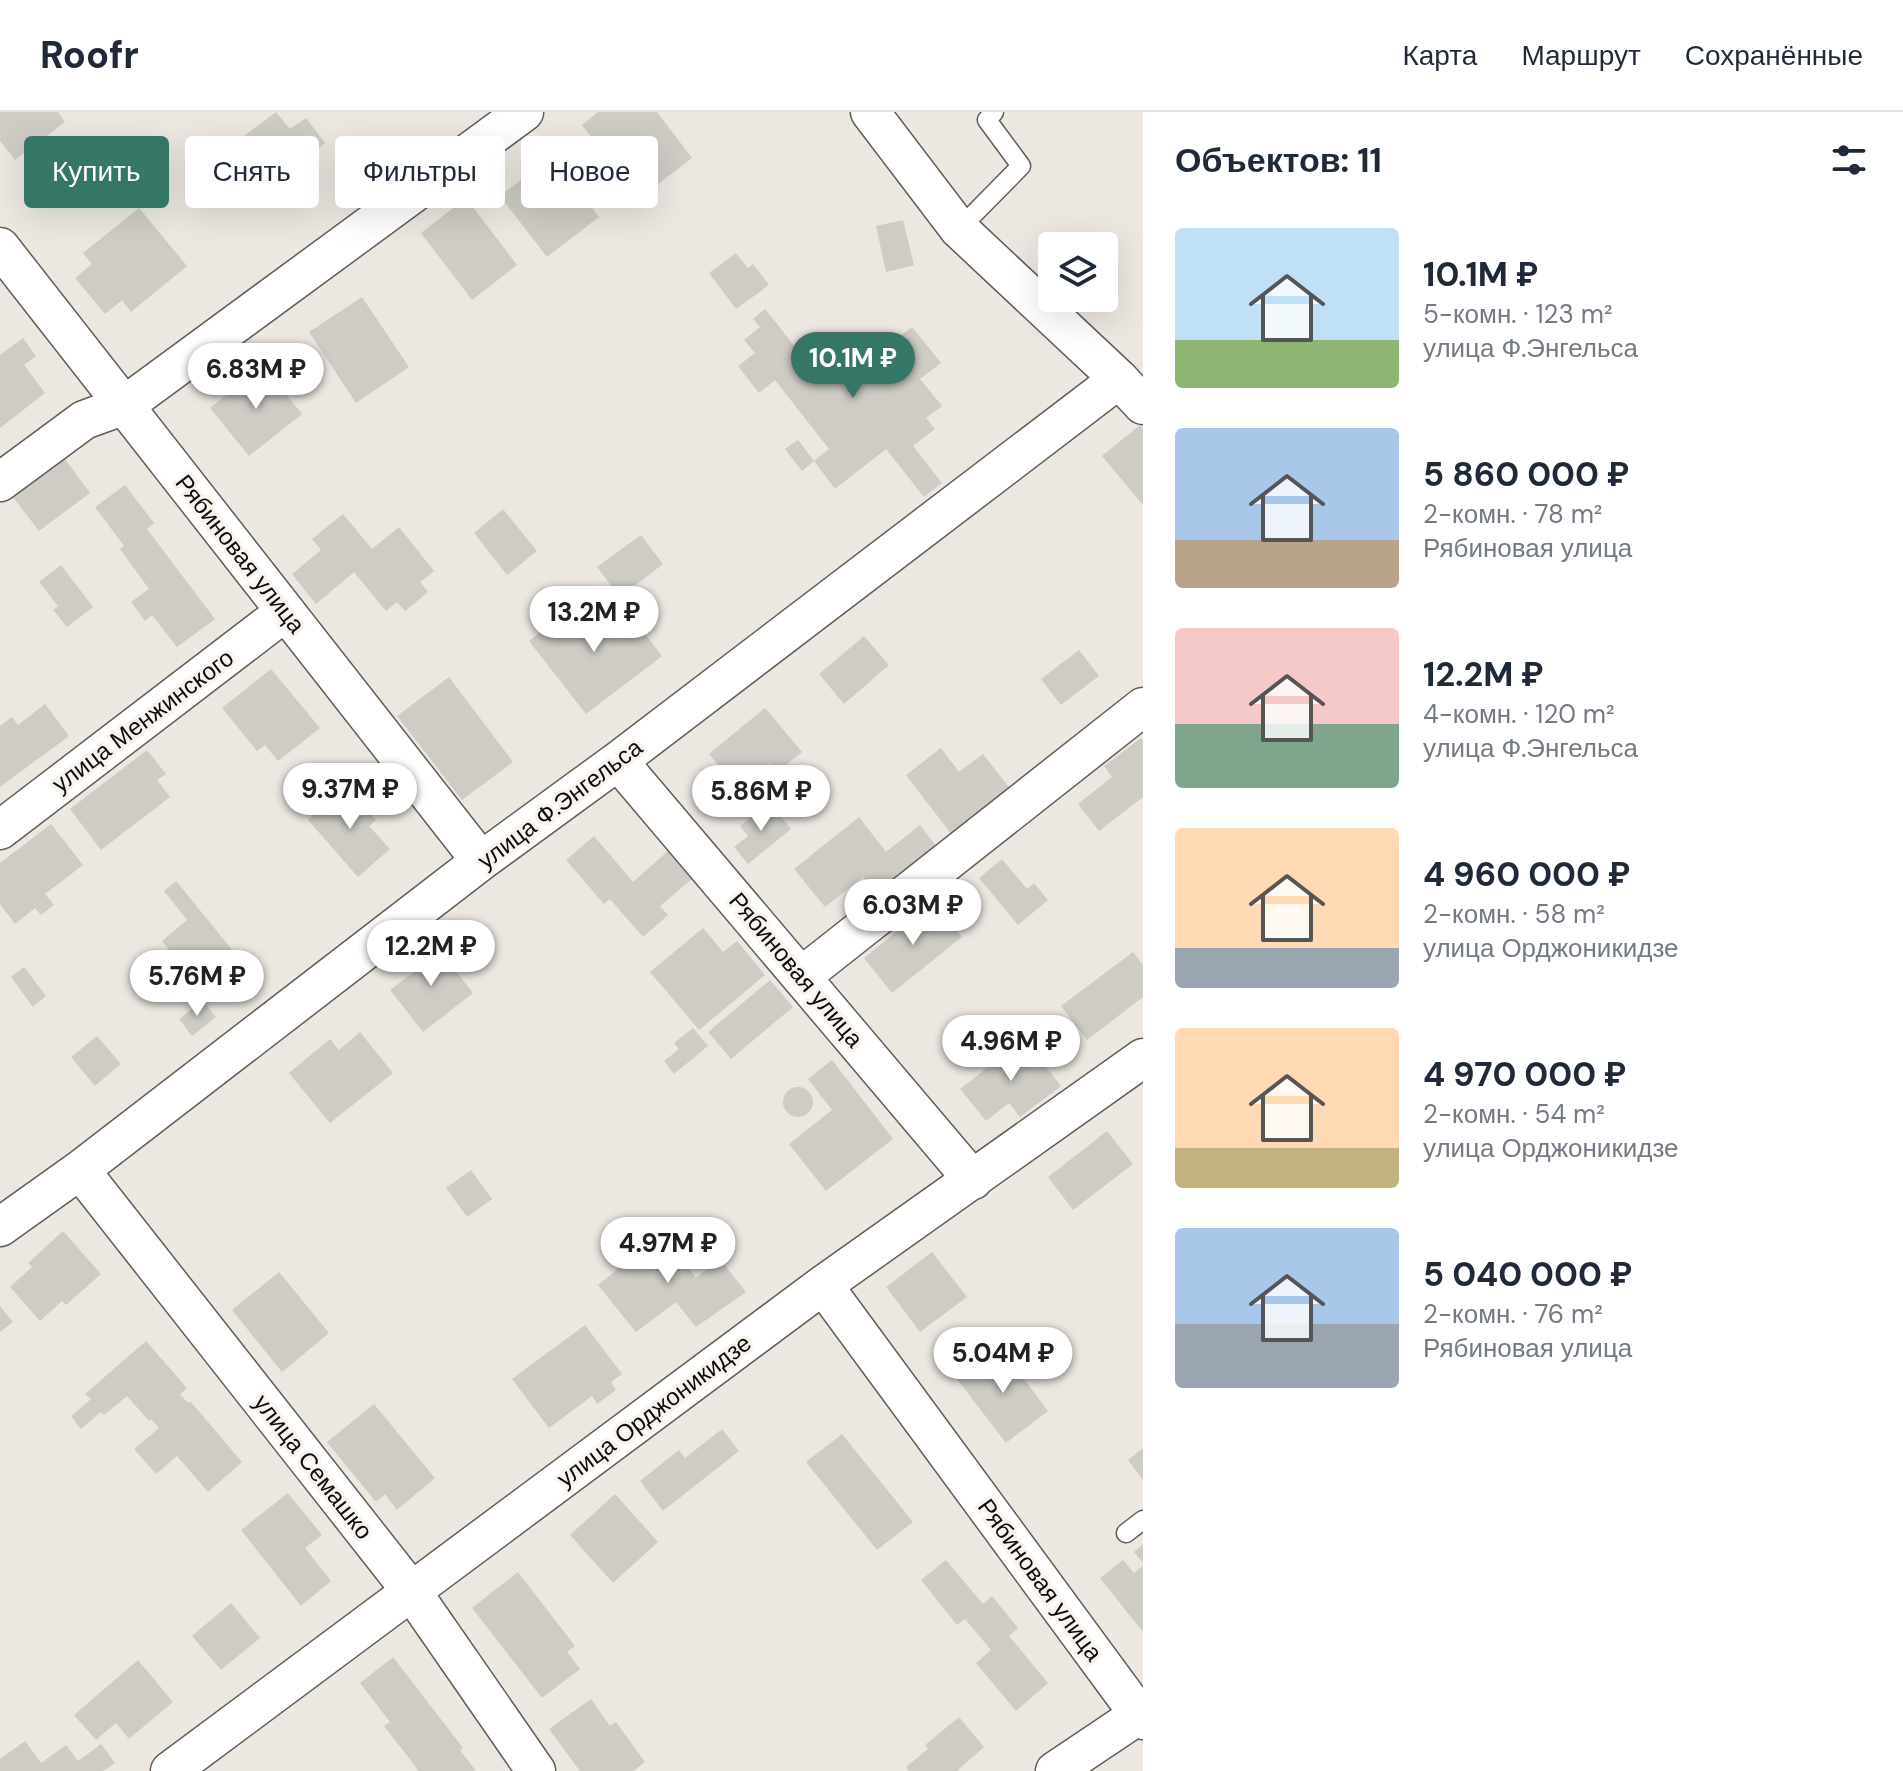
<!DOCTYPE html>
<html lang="ru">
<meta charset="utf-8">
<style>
:root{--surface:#fff;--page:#f6f6f7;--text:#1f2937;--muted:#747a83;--line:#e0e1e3;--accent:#357666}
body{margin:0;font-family:"DM Sans",sans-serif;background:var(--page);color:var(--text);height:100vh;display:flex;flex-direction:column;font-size:30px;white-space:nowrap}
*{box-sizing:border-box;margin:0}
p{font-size:26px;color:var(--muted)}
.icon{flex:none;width:44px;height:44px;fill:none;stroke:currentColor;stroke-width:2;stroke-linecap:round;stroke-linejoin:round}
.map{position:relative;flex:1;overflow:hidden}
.sheet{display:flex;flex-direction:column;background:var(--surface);width:760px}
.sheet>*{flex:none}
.top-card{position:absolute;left:24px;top:24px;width:760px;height:72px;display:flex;gap:16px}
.fabs{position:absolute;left:1038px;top:120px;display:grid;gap:16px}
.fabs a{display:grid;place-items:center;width:80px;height:80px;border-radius:8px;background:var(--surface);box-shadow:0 8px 32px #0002;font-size:40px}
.price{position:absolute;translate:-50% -68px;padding:0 18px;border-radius:28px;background:#fff;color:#222;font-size:26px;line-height:52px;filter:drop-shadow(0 2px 4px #0008)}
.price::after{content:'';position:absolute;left:50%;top:48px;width:24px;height:18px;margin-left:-12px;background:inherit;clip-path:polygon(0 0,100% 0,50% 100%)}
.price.on{background:var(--accent);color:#fff}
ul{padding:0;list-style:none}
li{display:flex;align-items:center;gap:24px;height:200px;padding:0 32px}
li span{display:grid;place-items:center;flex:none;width:224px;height:160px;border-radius:8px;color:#555}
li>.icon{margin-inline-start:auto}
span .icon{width:96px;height:96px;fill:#fffc;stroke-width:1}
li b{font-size:34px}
h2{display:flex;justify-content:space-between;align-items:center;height:96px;padding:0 32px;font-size:34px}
.tag{padding:0 28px;border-radius:8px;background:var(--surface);box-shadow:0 8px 32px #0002;font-size:28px;line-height:72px}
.tag.on{background:var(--accent);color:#fff}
header{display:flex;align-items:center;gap:48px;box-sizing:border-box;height:112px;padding:0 40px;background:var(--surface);border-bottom:2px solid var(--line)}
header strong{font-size:38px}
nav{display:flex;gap:44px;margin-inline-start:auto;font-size:28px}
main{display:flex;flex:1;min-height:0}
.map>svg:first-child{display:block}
.building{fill:#ceccc5}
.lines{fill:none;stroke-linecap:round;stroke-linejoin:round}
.lane-casing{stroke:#625d58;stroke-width:21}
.street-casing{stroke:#625d58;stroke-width:41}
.lane{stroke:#fff;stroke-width:18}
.street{stroke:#fff;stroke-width:38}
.labels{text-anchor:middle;stroke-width:7;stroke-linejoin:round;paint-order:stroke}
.street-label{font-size:24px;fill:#0d0b09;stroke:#faf4ee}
</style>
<header>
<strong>Roofr</strong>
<nav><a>Карта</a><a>Маршрут</a><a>Сохранённые</a></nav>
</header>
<main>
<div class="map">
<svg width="1143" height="1659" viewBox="0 0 1143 1659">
<rect width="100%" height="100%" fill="#ece7e1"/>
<!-- building -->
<path class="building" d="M0,0H58L65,10L15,48L0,29Z
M276,0L290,17L306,6L325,31L310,43L319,55L263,97L221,41Z
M598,0H657L692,46L639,87L582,13Z
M552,44L599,105L547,145L500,84Z
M466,86L517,153L472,188L421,121Z
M139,96L187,154L131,200L122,188L105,202L75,166L92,152L83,141Z
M903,108L914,153L886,160L876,114Z
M736,141L748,156L753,152L769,173L736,197L709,161Z
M362,185L409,255L356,291L309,220Z
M765,197L804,246L826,229L852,261L912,215L941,251L920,267L942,294L926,306L935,317L913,334L942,371L924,385L886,337L835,377L814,349L829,337L775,268L759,281L738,254L755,241L744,228L760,215L753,207Z
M23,226L36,244L24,253L45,281L0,316V243Z
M263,254L302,302L249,344L210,296Z
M1140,313L1143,316V393L1102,344Z
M798,328L814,349L802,359L785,337Z
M65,347L90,381L39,419L13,385Z
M125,373L154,411L147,417L215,507L177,535L152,503L145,509L131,490L149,477L120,437L124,434L95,395Z
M503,397L537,439L507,463L474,421Z
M343,402L372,437L399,415L434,459L420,470L428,480L405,499L397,490L386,499L354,460L316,492L292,462L321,438L312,427Z
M641,423L663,452L620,485L597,455Z
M61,453L93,495L67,515L53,498L58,494L39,470Z
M584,486L611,522L632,505L662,544L586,602L529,529Z
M864,524L889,553L844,592L819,562Z
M1079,538L1099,564L1061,593L1041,567Z
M271,557L320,616L278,649L265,633L257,639L222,596Z
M449,565L513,650L462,688L397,604Z
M45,592L69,624L0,675V614L12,605L18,613Z
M765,596L802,640L777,660L770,651L739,677L709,642Z
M1141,626L1143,629V685L1099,719L1078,692L1112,665L1104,654Z
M941,636L959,660L983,642L1011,678L952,723L906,663Z
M147,638L166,662L157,668L170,685L101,738L70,697Z
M346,674L376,708L369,714L390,737L358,765L308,708Z
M769,690L791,717L748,752L734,735L748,724L740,714Z
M859,705L886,740L920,713L936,734L876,782L863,765L825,795L794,757Z
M51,712L83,753L45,782L54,793L41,803L35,796L15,812L0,792V751Z
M594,724L633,770L669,738L693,766L660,794L668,803L643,825L610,787L604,792L566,748Z
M1002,747L1027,777L1034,771L1048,788L1018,813L979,766Z
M176,769L243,851L205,882L162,829L187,808L164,779Z
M933,790L962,825L892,881L864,846Z
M703,816L723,840L737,829L765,863L699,918L650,860Z
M433,830L473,881L423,920L390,878L418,857L411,848Z
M1133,840L1143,853V885L1087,928L1061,894Z
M24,855L46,884L33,895L11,865Z
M770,868L793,895L731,947L708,920Z
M203,889L216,905L192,924L179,907Z
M693,916L708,934L674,962L664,949L679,937L674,931Z
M360,920L393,961L330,1011L289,961L330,927L339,938Z
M97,924L121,952L95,974L71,945Z
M1024,927L1061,974L1020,1005L1009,991L986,1009L960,977Z
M832,948L893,1027L826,1079L789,1032L832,998L808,967Z
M783 990a15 15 0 1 1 30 0a15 15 0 1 1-30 0Z
M1107,1019L1133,1052L1073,1098L1048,1065Z
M471,1058L492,1087L467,1105L446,1076Z
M655,1114L696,1166L720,1147L746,1180L696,1215L676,1190L636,1220L598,1173L643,1137L636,1129Z
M63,1119L101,1162L66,1193L62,1189L40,1209L10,1175L32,1155L28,1151Z
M932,1140L967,1185L920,1220L886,1175Z
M279,1160L329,1221L282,1260L232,1198Z
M0,1194L13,1210L0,1220Z
M585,1213L622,1262L611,1270L616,1278L597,1292L592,1284L549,1316L512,1267Z
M146,1229L187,1276L180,1282L188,1291L190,1289L242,1350L208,1380L177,1344L156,1362L134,1337L159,1316L151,1307L149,1309L127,1284L104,1303L101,1300L81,1317L71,1304L91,1287L85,1282Z
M1000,1235L1048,1299L1006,1331L957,1267Z
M374,1292L435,1366L397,1398L385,1382L376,1390L327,1330Z
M722,1317L739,1339L663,1399L640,1369L679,1338L685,1346Z
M842,1322L913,1410L877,1438L806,1350Z
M1143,1336V1368L1128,1348Z
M288,1381L322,1423L305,1436L331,1469L301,1494L241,1418Z
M615,1382L658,1430L613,1471L570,1423Z
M1143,1432V1451L1134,1440Z
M946,1448L983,1492L992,1484L1018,1516L1009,1524L1048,1571L1016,1599L976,1551L991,1538L965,1507L957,1513L921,1468Z
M1123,1448L1134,1461L1143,1454V1520L1100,1466Z
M518,1460L575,1534L567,1540L580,1557L542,1586L472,1496Z
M231,1491L260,1526L221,1558L192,1524Z
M393,1545L463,1636L460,1638L476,1659H419L384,1614L390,1610L360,1571Z
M138,1548L173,1590L129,1627L116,1611L96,1628L74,1603Z
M591,1587L610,1614L616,1610L645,1650L633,1659H580L549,1617Z
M959,1605L984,1635L957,1659H909L906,1655L928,1637L925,1633Z
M25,1629L41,1651L66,1633L78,1649L101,1632L115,1651L103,1659H0V1647Z"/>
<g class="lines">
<defs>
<path id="lane" d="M959,117L1021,54L987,8L994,0
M1126,1421L1143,1408"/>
<path id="street" d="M870,0L959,117L1119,267L1143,293
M0,135L481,749
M0,370L84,308L125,293L524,0
M618,649L973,1068
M0,718L285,500
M802,864L1143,595
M80,1058L412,1480L536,1659
M0,1115L80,1058L481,749L618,649L1119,267
M823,1173L1143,1608
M170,1659L823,1173L1143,946
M1055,1659L1143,1600"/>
</defs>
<!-- lane casing -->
<use href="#lane" class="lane-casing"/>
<!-- street casing -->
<use href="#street" class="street-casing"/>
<!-- lane -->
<use href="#lane" class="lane"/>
<!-- street -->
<use href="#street" class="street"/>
</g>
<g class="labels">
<!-- street labels -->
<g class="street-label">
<text transform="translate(240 442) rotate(52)" y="8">Рябиновая улица</text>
<text transform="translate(143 609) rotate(-37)" y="8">улица Менжинского</text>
<text transform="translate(560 692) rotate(-37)" y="8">улица Ф.Энгельса</text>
<text transform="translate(796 858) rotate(50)" y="8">Рябиновая улица</text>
<text transform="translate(654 1299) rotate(-37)" y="8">улица Орджоникидзе</text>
<text transform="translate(313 1355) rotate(52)" y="8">улица Семашко</text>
<text transform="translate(1040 1468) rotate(54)" y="8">Рябиновая улица</text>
</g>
</g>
</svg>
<div class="fabs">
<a><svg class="icon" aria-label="layers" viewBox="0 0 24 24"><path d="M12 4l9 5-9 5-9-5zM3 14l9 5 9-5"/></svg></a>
</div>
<b class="price on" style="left:853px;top:288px">10.1M ₽</b>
<b class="price" style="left:256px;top:299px">6.83M ₽</b>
<b class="price" style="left:594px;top:542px">13.2M ₽</b>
<b class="price" style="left:350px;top:719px">9.37M ₽</b>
<b class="price" style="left:761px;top:721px">5.86M ₽</b>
<b class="price" style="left:913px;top:835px">6.03M ₽</b>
<b class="price" style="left:431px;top:876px">12.2M ₽</b>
<b class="price" style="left:197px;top:906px">5.76M ₽</b>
<b class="price" style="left:1011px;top:971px">4.96M ₽</b>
<b class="price" style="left:668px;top:1173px">4.97M ₽</b>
<b class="price" style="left:1003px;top:1283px">5.04M ₽</b>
<div class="top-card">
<a class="tag on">Купить</a>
<a class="tag">Снять</a>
<a class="tag">Фильтры</a>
<a class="tag">Новое</a>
</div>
</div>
<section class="sheet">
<h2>Объектов: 11<svg class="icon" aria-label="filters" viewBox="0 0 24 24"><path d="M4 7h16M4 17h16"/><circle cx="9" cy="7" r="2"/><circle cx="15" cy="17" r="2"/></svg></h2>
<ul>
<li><span style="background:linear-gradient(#bfe0f5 70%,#8fb573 0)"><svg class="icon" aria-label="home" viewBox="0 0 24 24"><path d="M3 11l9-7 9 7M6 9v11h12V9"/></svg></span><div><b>10.1M ₽</b><p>5-комн. · 123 m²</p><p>улица Ф.Энгельса</p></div></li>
<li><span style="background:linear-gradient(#a9c7e8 70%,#b9a48a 0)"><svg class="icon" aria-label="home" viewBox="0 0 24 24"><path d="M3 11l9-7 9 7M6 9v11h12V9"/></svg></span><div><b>5 860 000 ₽</b><p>2-комн. · 78 m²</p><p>Рябиновая улица</p></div></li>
<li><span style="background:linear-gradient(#f6c9c9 60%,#7fa58c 0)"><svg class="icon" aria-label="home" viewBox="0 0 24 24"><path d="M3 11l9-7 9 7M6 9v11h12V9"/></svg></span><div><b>12.2M ₽</b><p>4-комн. · 120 m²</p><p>улица Ф.Энгельса</p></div></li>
<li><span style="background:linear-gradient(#ffd9b3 75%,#9aa5b1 0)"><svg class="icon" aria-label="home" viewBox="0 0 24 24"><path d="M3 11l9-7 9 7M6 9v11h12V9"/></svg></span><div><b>4 960 000 ₽</b><p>2-комн. · 58 m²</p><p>улица Орджоникидзе</p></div></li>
<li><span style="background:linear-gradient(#ffd9b3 75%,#c2b280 0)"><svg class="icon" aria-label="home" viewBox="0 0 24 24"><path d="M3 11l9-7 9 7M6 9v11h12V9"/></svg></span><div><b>4 970 000 ₽</b><p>2-комн. · 54 m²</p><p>улица Орджоникидзе</p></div></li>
<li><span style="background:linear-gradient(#a9c7e8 60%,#9aa5b1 0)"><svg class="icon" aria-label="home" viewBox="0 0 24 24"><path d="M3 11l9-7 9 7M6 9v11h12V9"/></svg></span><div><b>5 040 000 ₽</b><p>2-комн. · 76 m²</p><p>Рябиновая улица</p></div></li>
</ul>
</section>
</main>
